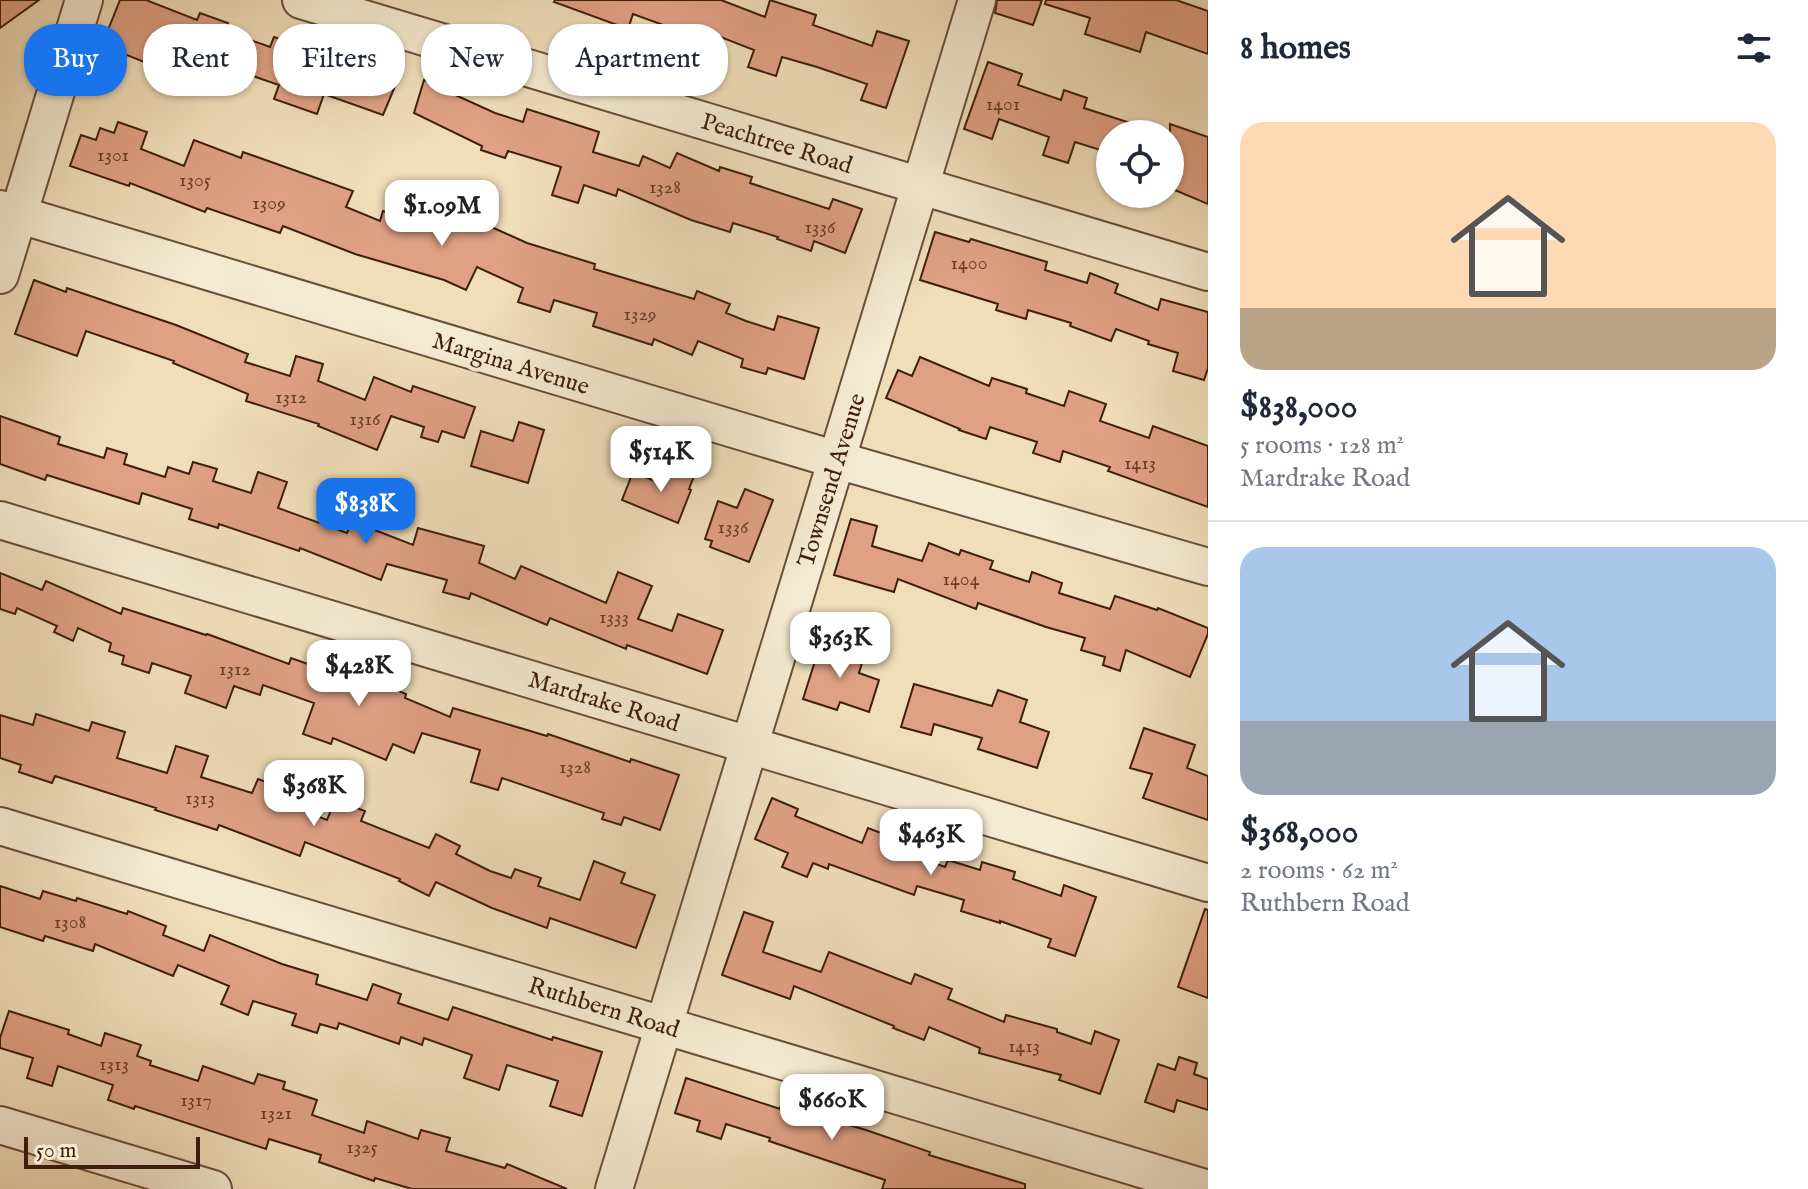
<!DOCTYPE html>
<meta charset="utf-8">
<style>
:root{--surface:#fff;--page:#f6f6f7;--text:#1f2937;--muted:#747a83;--line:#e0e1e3;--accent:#1a73e8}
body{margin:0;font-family:"IM FELL English",serif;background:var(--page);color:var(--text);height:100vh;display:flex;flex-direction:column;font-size:30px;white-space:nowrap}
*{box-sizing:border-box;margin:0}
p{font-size:26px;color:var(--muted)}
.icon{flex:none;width:44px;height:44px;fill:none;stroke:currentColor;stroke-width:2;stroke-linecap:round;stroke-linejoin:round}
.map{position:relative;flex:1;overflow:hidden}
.side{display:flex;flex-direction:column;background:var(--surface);width:600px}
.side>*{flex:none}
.hud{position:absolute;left:24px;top:24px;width:760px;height:72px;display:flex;gap:16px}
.fabs{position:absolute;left:1096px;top:120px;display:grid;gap:16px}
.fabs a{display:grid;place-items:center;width:88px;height:88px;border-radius:50%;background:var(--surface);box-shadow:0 2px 6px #0004;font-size:40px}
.scale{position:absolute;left:24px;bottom:20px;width:176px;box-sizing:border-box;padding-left:8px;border:4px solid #3f1e0e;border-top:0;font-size:22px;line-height:28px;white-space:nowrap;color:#3f1e0e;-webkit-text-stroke:6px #f5ead2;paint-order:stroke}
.price{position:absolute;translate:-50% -68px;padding:0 18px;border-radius:16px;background:#fff;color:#222;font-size:26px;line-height:52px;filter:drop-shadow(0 2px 4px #0008)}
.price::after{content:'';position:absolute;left:50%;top:48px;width:24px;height:18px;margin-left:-12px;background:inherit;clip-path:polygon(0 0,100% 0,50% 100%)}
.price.selected{background:var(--accent);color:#fff}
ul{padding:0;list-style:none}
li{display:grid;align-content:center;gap:16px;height:424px;padding:0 32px}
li+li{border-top:2px solid var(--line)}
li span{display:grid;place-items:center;height:248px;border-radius:24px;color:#555}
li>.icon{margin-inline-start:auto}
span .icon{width:144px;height:144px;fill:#fffc;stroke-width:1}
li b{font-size:34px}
h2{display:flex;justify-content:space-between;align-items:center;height:96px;padding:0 32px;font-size:34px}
.chip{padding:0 28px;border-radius:32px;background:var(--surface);box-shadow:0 2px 6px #0004;font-size:28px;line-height:72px}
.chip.selected{background:var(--accent);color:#fff}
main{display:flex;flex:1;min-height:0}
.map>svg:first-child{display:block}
.building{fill:#dfa083;stroke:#3f1e0e;stroke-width:2}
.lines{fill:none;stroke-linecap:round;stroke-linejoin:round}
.minor-casing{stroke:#6b4e39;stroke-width:40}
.minor{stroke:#f5ead2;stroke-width:36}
.labels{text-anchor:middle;stroke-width:8;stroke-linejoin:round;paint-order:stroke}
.number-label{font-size:20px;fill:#673e2b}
.street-label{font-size:24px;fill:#3f1e0e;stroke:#f5ead2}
</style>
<main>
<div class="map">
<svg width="1208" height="1189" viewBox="0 0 1208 1189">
<rect width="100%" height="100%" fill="#f0deb9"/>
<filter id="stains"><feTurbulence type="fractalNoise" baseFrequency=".0025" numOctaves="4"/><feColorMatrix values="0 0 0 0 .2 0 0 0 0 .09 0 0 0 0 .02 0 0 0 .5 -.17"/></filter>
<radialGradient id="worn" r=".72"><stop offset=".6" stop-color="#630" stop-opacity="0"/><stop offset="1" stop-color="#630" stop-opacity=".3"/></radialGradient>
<!-- building -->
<path class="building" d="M0,0H39L0,28Z
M120,0H146L197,20L200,13L228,23L225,31L270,47L274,37L336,58L334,63L376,78L381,65L401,72L383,115L324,94L317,114L274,99L279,85L227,67L223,78L203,71L206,62L171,49L170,53L150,45L144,62L102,45Z
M555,0H721L765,17L770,0L816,15L813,25L872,46L877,31L909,41L886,108L861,100L867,84L817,67L782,57L776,76L748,67L754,50L708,32L698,55L674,45L680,31L633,14L628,29L554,2Z
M997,0H1042L1033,25L995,13Z
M1046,0H1176L1208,11V54L1146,32L1140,52L1085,34L1090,18L1045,4Z
M988,62L1022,74L1018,85L1061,100L1064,90L1087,98L1084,108L1152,130V134H1110V153L1075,142L1068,163L1043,155L1049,137L999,119L992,139L964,129Z
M429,78L454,91L453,94L495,113L523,122L527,109L599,132L593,152L639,166L643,156L670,168L677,153L719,171L720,167L752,177L750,183L829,209L833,199L862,209L845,253L814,241L811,251L777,239L778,237L733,223L730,232L691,220L618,189L616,196L584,185L578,203L552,195L561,167L508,151L505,158L481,150L482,146L414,113L424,80L427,81Z
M118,122L147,132L141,149L184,166L194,140L241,158L243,152L353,191L346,207L380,221L383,211L414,221L419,205L466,220L467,216L527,243L595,264L594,269L694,299L697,291L730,304L726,313L746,321L774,330L778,316L819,328L804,379L768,368L766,374L741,367L743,359L698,341L692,355L654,339L652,345L593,326L597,313L554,300L550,312L518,302L523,288L477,267L466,290L444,280L355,254L283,226L280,233L207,208L205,212L130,183L129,186L70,166L81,135L96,140L100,128L114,133Z
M1170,124L1208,137V204L1170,188Z
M935,232L969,242L971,239L1047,262L1045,270L1087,283L1090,273L1118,284L1115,293L1158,310L1161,299L1208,312V368L1204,380L1173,371L1178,353L1148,344L1149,341L1116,329L1111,341L1070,326L1071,323L1028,310L1026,319L996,310L998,304L920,280Z
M34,280L66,292L67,288L176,325L248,354L245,362L290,376L296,356L323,364L318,381L365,400L374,377L411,392L413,386L475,407L464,438L442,431L438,442L421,437L424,427L391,416L377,450L318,426L319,424L246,401L248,394L173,363L174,361L86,331L77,356L15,334Z
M920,357L989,386L992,378L1027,389L1026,393L1064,406L1069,391L1106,404L1100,421L1149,438L1153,426L1208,446V507L1108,471L1110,467L1063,451L1060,462L1033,453L1037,442L990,427L986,439L959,430L960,429L886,398L898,370L912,376Z
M0,416L60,437L58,444L104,458L107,448L127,454L124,464L165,477L168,467L189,474L193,462L217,469L213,481L251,493L258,472L287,482L278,508L347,533L352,521L413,545L418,528L484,546L479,563L515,579L521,566L606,603L618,572L652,586L638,619L672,631L678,614L723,630L707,674L627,645L626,649L550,618L547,625L471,593L469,599L443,592L447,580L387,564L381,580L300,548L299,551L219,524L218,528L189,519L192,509L142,493L139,504L47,475L45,480L0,464Z
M519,422L544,430L528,483L471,466L481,431L513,441Z
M669,466L694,476L689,489L691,490L678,523L622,500L633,472L662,484Z
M745,489L773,500L749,562L710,547L712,541L705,539L718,501L737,508Z
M851,519L877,526L872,546L922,561L929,543L959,555L961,550L993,561L990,569L1029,582L1032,572L1062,583L1059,593L1110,609L1115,596L1157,610L1158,608L1208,628V634L1190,677L1126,650L1120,671L1103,665L1105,657L1081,650L1085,638L1046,627L978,603L976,609L898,579L894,592L834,575Z
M0,573L42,590L46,581L121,614L123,608L206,635L207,634L289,664L291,658L370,686L373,680L406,694L405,698L450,717L453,708L547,736L548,734L630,762L631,759L679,775L660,830L624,817L621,825L602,819L604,813L502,778L498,790L471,782L480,750L422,733L414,753L393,744L386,760L333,738L331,744L303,734L314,703L263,685L260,695L234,686L226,708L185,693L191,676L152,663L149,673L122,664L124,656L109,651L111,643L78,628L73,641L54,632L57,626L17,608L15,614L0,609Z
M821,642L864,656L859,673L879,680L869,712L840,702L837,710L803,699Z
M914,684L992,706L998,690L1027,700L1020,722L1049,732L1037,768L978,749L982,738L934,724L931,735L901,727Z
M36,714L89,731L92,722L125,732L117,758L167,773L176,746L208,756L201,777L252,793L258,779L288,790L283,803L327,820L335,800L365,811L361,821L429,848L436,834L460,846L456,854L490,871L511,878L515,869L541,878L538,886L580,900L594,861L625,873L621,883L655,895L636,948L550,918L547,928L492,908L436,882L429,896L399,881L400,879L305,842L300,856L219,825L217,830L155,810L156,808L55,776L52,783L19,772L21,765L0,758V715L33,725Z
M1144,728L1195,745L1187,768L1208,776V820L1143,798L1152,774L1130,768Z
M772,798L798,809L795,816L862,843L868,828L907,843L904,852L945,867L948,860L980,870L982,862L1015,872L1013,879L1061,896L1064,885L1096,897L1075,956L1048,947L1051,939L1000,921V923L961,911L964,900L917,886L914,895L829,864L828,869L813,863L807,877L782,867L788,853L755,839Z
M0,886L40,899L43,891L76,901L77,898L127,914L128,911L166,926L163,935L204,951L210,935L282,964L318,975L316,984L367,1000L373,984L401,994L398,1003L448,1020L453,1007L552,1040L553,1037L602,1052L582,1116L550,1106L558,1081L507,1065L499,1090L464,1078L472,1055L424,1038L422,1045L401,1037L399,1044L339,1023L337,1029L320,1024L317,1033L292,1025L296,1014L253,1001L248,1015L221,1004L229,986L178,965L173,976L95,944L93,951L45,936L43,941L0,927Z
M1205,909L1208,910V998L1178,987Z
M744,912L773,922L763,952L821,972L829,952L911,984L915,974L952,989L948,999L1004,1022L1006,1015L1057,1029V1032L1091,1044L1095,1031L1119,1040L1100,1094L1059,1080L1061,1075L979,1053L980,1048L929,1027L924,1040L893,1028L894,1026L794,986L790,999L722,975Z
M9,1011L69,1030L68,1034L101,1046L105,1033L141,1045L137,1056L151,1061L150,1065L198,1081L203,1066L254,1084L258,1074L285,1082L283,1089L317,1100L312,1115L364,1133L367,1121L418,1139L421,1130L450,1138L446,1151L505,1168L507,1164L567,1189H412L375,1178L374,1181L319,1162L321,1155L269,1139L266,1149L135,1106L134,1109L108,1100L113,1085L58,1066L52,1086L27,1078L33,1058L0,1048V1038Z
M1179,1057L1197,1063L1194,1074L1208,1079V1110L1177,1100L1174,1112L1145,1102L1158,1064L1175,1070Z
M686,1078L780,1109L781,1105L866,1130L930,1152L929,1155L1025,1184V1189H882L885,1180L769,1141L770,1138L726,1124L721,1139L697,1131L700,1121L675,1113Z"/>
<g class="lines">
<defs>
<path id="minor" d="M301,0L1208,272
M0,209L837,460L1208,567
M0,275L84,0
M0,520L1208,883
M0,826L1208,1189
M0,1125L213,1189
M614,1189L977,0"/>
</defs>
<!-- minor casing -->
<use href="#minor" class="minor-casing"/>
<!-- minor -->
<use href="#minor" class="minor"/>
</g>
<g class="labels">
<!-- number labels -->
<g class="number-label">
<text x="1003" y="110">1401</text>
<text x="113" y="161">1301</text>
<text x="195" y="186">1305</text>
<text x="665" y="193">1328</text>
<text x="269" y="209">1309</text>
<text x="820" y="233">1336</text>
<text x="969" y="269">1400</text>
<text x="640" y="320">1329</text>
<text x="291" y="403">1312</text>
<text x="365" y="425">1316</text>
<text x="1140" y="469">1413</text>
<text x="733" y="533">1336</text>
<text x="961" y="585">1404</text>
<text x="614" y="623">1333</text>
<text x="235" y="675">1312</text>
<text x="575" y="773">1328</text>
<text x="200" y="804">1313</text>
<text x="70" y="928">1308</text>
<text x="1024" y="1052">1413</text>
<text x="114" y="1070">1313</text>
<text x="196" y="1106">1317</text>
<text x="276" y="1119">1321</text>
<text x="362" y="1153">1325</text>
</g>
<!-- street labels -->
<g class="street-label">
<text transform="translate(777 143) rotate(17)" y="8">Peachtree Road</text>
<text transform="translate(511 363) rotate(17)" y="8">Margina Avenue</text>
<text transform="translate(831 480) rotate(-73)" y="8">Townsend Avenue</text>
<text transform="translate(604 701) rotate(17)" y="8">Mardrake Road</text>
<text transform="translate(604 1007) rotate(17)" y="8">Ruthbern Road</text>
</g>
</g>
<rect width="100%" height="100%" filter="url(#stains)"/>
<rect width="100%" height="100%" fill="url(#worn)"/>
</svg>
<div class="fabs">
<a><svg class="icon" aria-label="locate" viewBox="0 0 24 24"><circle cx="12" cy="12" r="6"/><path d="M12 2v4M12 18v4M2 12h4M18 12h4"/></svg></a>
</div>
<div class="scale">50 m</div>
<b class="price" style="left:442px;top:248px">$1.09M</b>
<b class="price" style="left:661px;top:494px">$514K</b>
<b class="price selected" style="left:366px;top:546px">$838K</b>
<b class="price" style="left:840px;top:680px">$363K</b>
<b class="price" style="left:359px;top:708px">$428K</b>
<b class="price" style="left:314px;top:828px">$368K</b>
<b class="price" style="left:931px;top:877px">$463K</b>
<b class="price" style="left:832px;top:1142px">$660K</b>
<div class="hud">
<a class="chip selected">Buy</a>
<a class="chip">Rent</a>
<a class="chip">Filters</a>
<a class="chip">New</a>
<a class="chip">Apartment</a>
</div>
</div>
<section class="side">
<h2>8 homes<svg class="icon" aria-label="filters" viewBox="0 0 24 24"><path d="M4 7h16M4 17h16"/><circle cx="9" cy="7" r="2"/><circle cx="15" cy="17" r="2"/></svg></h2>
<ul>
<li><span style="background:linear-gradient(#ffd9b3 75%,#b9a48a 0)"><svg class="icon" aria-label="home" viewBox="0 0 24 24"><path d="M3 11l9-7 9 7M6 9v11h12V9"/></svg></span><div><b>$838,000</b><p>5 rooms · 128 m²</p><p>Mardrake Road</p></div></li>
<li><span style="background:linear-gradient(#a9c7e8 70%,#9aa5b1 0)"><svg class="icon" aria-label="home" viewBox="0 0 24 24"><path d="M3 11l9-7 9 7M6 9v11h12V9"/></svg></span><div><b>$368,000</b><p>2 rooms · 62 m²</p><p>Ruthbern Road</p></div></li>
</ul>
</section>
</main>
